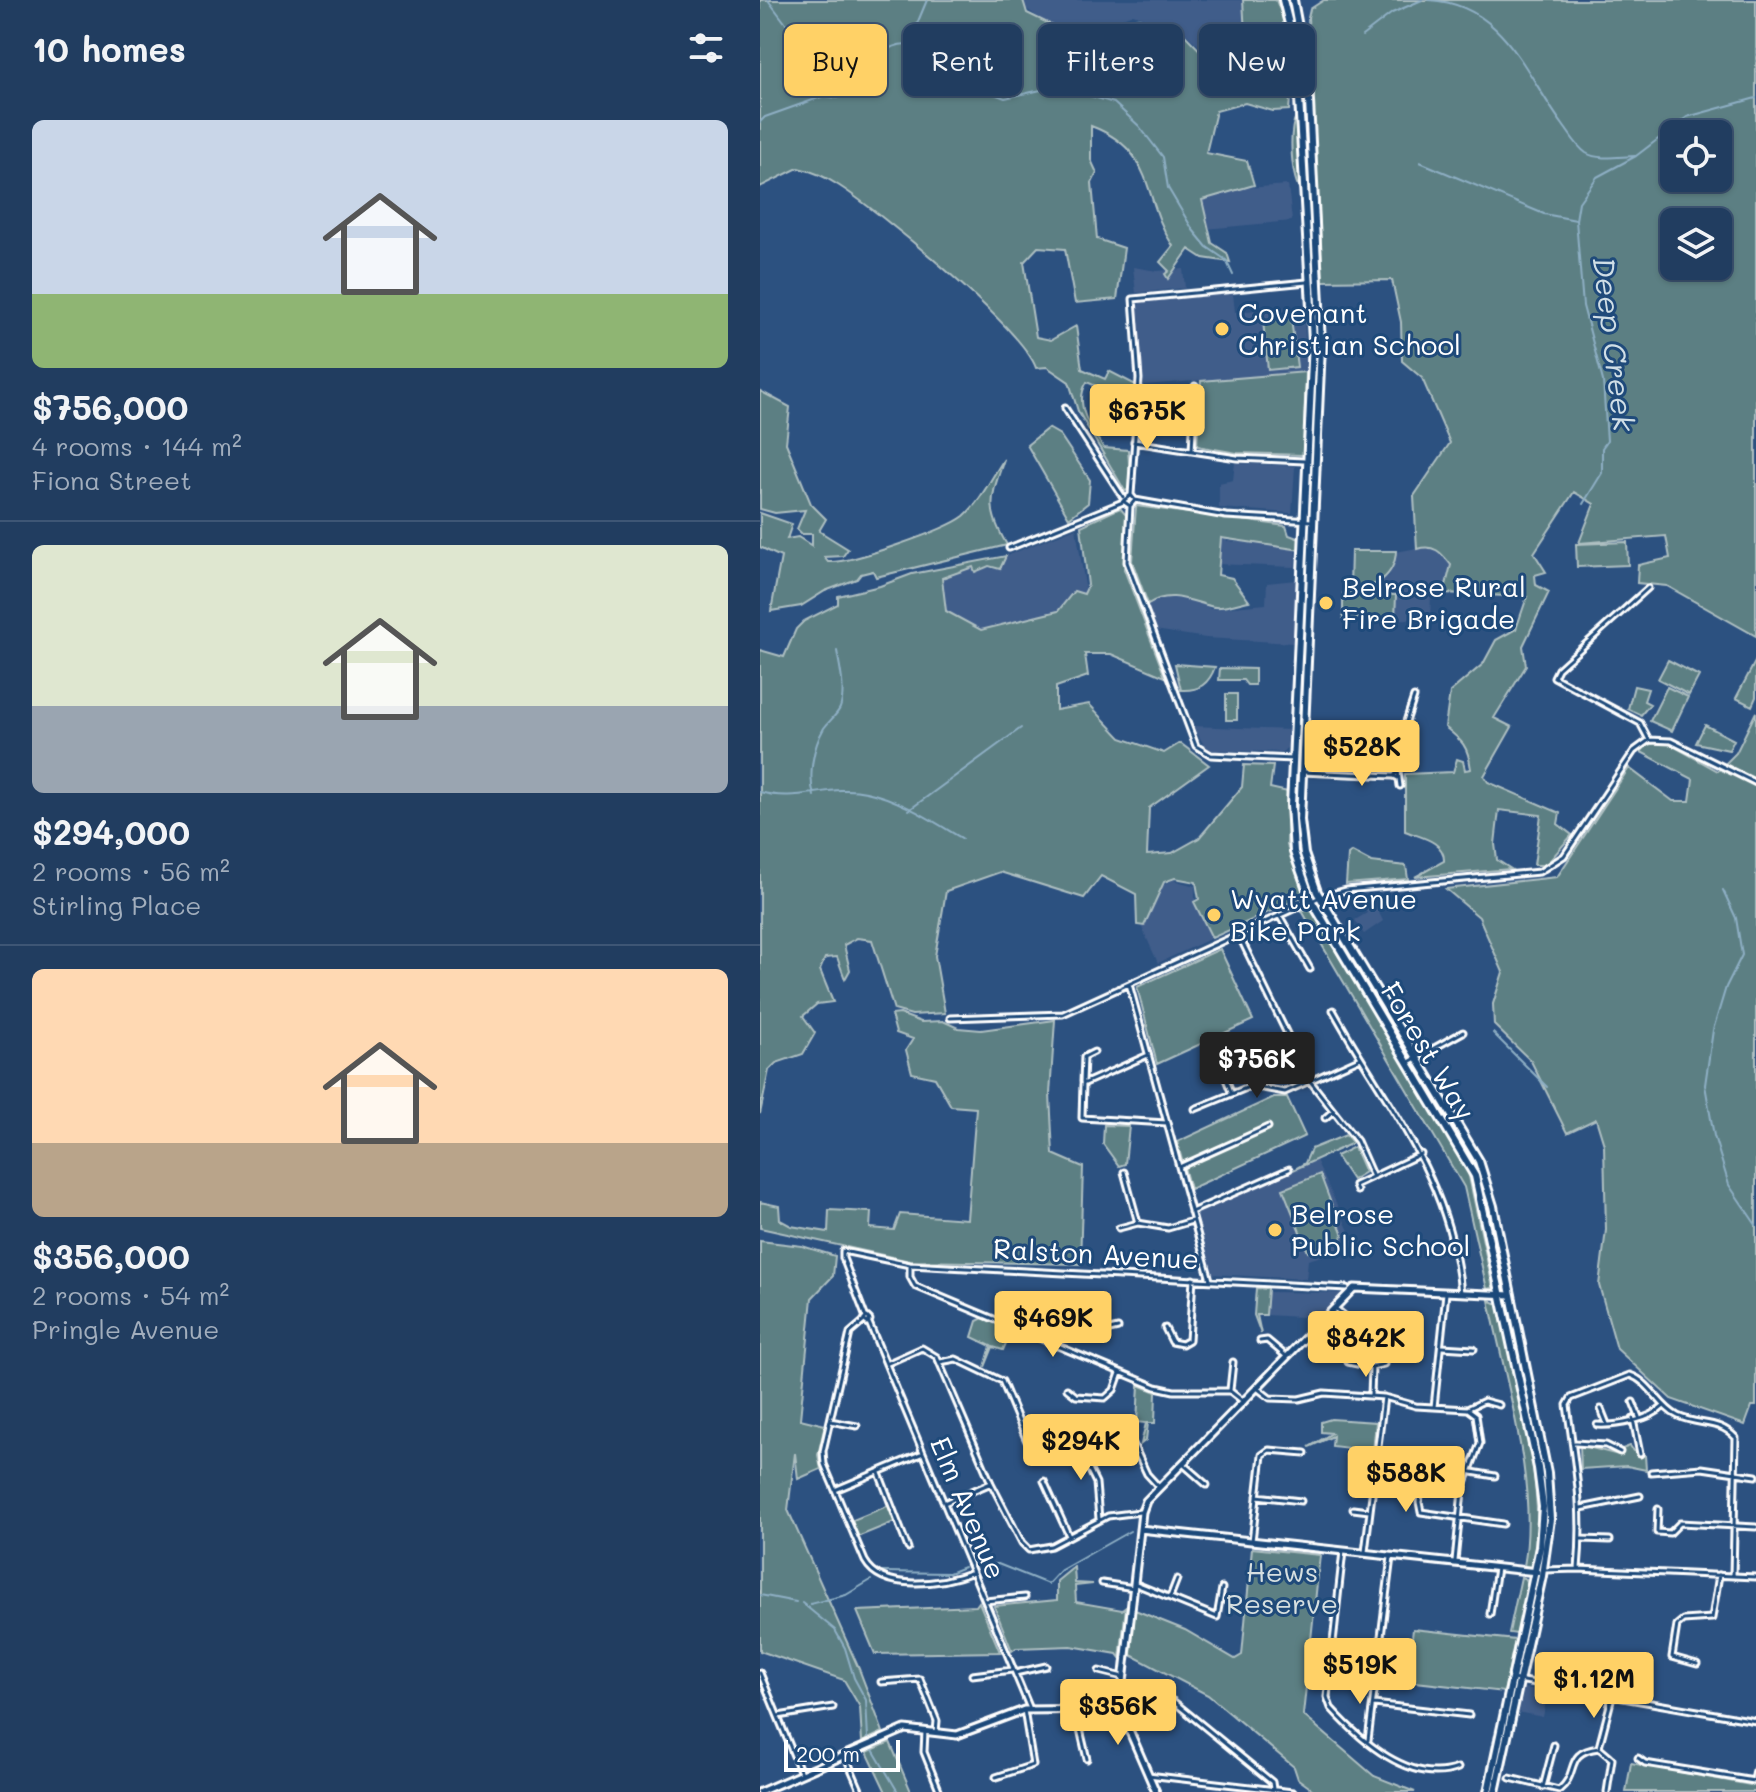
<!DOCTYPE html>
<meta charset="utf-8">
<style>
:root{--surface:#213d60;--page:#2d4869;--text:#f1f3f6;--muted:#a2aebd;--line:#3e5675;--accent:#ffd166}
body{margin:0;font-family:Mali,sans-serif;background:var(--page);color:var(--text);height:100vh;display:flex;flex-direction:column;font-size:30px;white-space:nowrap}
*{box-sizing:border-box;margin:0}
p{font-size:26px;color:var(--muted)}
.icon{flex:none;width:44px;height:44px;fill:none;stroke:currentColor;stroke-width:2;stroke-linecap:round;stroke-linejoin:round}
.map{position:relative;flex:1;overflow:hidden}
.details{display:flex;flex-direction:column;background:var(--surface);width:760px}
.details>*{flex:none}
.banner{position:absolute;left:24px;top:24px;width:760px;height:72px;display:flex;gap:16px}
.fabs{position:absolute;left:900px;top:120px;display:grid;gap:16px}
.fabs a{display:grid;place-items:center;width:72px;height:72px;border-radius:12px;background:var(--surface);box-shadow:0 2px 6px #0004,0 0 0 2px var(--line);font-size:40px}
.scale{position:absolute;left:24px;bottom:20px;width:116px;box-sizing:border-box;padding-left:8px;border:4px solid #fff;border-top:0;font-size:22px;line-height:28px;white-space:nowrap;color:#fff;-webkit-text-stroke:6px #1f4a7a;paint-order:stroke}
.price{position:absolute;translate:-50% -68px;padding:0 18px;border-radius:8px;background:var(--accent);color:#111;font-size:26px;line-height:52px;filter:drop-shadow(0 2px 4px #0008)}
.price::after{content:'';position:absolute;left:50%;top:48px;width:24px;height:18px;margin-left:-12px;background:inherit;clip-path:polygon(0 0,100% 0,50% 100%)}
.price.current{background:#222;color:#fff}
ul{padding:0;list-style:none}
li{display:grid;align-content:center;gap:16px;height:424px;padding:0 32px}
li+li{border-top:2px solid var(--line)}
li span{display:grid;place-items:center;height:248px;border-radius:12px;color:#555}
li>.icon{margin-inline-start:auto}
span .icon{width:144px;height:144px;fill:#fffc;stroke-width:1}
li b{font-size:34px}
h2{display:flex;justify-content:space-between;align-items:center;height:96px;padding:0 32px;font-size:34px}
.chip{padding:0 28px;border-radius:12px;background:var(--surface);box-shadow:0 2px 6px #0004,0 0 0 2px var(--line);font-size:28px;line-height:72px}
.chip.current{background:var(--accent);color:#111}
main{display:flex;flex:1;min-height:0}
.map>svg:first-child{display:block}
.built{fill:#405d8a}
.green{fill:#5c7f83;stroke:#aebfc1;stroke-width:2;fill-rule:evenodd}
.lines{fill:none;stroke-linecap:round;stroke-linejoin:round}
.stream{stroke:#8eafc4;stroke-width:2}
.street-casing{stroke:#fff;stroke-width:9}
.secondary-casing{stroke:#fff;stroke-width:11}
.primary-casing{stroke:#fff;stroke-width:12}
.street{stroke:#1f4a7a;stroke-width:3}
.secondary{stroke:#1f4a7a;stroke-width:5}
.primary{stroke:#1f4a7a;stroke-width:6}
.poi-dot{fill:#ffd166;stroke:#1f4a7a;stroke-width:3}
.labels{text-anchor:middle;stroke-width:6;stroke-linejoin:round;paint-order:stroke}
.poi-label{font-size:28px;fill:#fff;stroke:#1f4a7a;text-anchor:start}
.street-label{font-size:28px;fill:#fff;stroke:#1f4a7a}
.park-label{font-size:28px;fill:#d6dfe0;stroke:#1f4a7a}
.water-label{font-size:30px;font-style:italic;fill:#d0dee6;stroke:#1f4a7a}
</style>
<main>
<section class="details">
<h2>10 homes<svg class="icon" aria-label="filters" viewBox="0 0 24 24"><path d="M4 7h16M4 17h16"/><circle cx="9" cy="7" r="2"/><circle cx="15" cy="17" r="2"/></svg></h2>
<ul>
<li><span style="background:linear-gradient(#c9d6e8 70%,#8fb573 0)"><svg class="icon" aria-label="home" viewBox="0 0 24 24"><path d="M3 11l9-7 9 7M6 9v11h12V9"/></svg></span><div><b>$756,000</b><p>4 rooms · 144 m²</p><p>Fiona Street</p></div></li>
<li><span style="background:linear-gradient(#dfe7d0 65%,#9aa5b1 0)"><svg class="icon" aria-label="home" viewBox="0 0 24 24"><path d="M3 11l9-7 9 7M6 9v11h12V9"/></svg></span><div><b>$294,000</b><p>2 rooms · 56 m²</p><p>Stirling Place</p></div></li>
<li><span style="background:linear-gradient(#ffd9b3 70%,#b9a48a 0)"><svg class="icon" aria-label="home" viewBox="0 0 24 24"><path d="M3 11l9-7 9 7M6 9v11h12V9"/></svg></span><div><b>$356,000</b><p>2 rooms · 54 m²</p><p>Pringle Avenue</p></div></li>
</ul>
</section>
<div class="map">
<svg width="996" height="1792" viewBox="0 0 996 1792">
<rect width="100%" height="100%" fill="#2c5180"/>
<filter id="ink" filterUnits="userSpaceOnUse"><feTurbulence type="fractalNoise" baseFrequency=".0125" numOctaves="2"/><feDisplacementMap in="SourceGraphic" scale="16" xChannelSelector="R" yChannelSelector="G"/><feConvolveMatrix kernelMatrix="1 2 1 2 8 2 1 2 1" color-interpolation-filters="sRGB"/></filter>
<g filter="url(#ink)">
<!-- built -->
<path class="built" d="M262,0H485L489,46L461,66L426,34L373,14L323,33L291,26L262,6Z
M528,185L532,221L445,229L431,192Z
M373,267L397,271L423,269L425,288L376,293Z
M473,294L475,312L544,306L546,372L384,385L377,306L381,302Z
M475,463L535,466L532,513L459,508V483L473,480Z
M460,519L468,520L467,541L536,546L535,567L456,564Z
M316,528L325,586L323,598L310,595L298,611L221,630L186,611L182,578L213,567L240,569L246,556Z
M668,546L680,551L691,565L684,593H671L670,620L635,619L636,591L604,589L629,576L636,552Z
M536,580L533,643L446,638L395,630L385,602L398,596L435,601L451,609L506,604L507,583Z
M433,726L529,730L528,747L522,752L447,750Z
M413,880L435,886V902L452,938L398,963L379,921L390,892Z
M615,904L623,921L604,934L595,920L607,913L604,907Z
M556,1160L596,1246L548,1260L546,1279L453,1274L437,1214Z
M507,1292L580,1293L582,1296L559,1318L506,1315Z
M762,1688L788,1691L783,1717L757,1712Z"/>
<!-- green -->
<path class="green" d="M0,0H263L267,13L308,33L379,18L425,35L459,70L486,51L483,0H516C532,36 533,72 529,110L513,111L485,103L456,111L446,153L487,161L494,185L442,200L452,243L467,253L470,262L443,258L429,249L408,279L405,274L409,271L400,262L413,246C381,197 397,151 331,126V160L337,173L332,183L337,239L364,248L357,299L315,303L305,249L278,247L264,262L276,337L291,340L316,326L322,369L345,379L349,371L376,385L368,412L367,400L327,382C313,404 331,430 344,448L368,450L371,489L365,491L318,411L309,382L287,367L276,368C262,328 119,211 78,185C66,177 52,171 38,168L0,187Z
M564,0H996V636L907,586L877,583L878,565L910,558L906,536L819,543L834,504L814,492L774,553L786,572L775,575L776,585L789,592L763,646L766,666L734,718L752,727L724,776L728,782L800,813L798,824L812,835L786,865H774L781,815L739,810L735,844L737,860L751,869L655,877L684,861C685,841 660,837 645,831V774L693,772L697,759L703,761L705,770L711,769C708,745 701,740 685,727L690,692L723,664L736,640L756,629L767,597L684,593L691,565C681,552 674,544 657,549L654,496L690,443L662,378L642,361L641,322L632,280L563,281L548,18L550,9ZM914,134H958V178H914ZM914,222H958V266H914Z
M536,116L542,193C531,179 528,133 536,116Z
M531,318L537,367L508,370L503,321Z
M546,372L543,455L477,453L437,446L441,381Z
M0,391L30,407L26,443L51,504L66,519L59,531L88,549L83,556L64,557L68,562C89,564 186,530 204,516C220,502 232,477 244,459C231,498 225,508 247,545L116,577L113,571L101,574L97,579L65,591L41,606L11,611L21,557L0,547V513L32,524L27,539L38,537L52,546V534H42L37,529L45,510L15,513L0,509Z
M288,428L300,435L330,480L328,503L309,518L267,445Z
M376,506L526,526L529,535L540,539L541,550L461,538L458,575L472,578L489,601C478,603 460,610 450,606C428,600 409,590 388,604L372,561Z
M360,508L366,515L364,569L405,677L351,654H325L328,676L296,687V710L329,704L361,738L404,753L420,743L449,765L389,808L387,855L412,853L439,838L482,787L484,765L513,766L510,788L528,792L527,845L544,896L452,938L434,902L439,899L436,882L415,878L404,882L384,926L377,925L376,894L341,876L324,898L240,872L186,891L175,956L185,1013L152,1015L134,1010L112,940L97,938L84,945L90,970L85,979L77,957L65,958L60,970L73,1002L57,1004L43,1016L55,1033L43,1054L16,1063L9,1070L0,1114V650L24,657L36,629L44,621L78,604V596L120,586L152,574L246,556L240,569L229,566L215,572L213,567L182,578L186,611L221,630L298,611L314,591L324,594L328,585L321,526Z
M867,542L868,565L817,567L816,544Z
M591,551H636C635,576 615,590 590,588Z
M583,593L636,595L635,619L583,618Z
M908,660L939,676L929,695L898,679Z
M996,660V697L992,706L976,698Z
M415,664L455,667C449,684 439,691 421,690Z
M460,668L495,669V685H487L483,680H459Z
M874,686L888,689L884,701L890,704L881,715L868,709Z
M907,687L928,697L912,731L890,721Z
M466,694H477V720H466Z
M996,712V1406H992L985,1425L911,1399L857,1349L839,1285L846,1230L844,1145L836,1119L807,1133L771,1061L734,1025L733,1004L743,972L719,917L686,889L797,877L869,768L913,801H930L933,779L881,752L887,745L904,741L958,771L976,753Z
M945,725L974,740L969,750L936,743Z
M592,852L611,862L646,866L648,879L586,884L588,855Z
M550,908L708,1172L733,1288L727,1289L704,1187L542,911Z
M460,949L493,1020L397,1064L377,987Z
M140,1014L161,1022L183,1021L198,1028L221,1030L295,1020L290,1094L293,1154L323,1167L320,1264L150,1261L0,1228V1202L19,1206L20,1220L31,1226L68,1232L69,1210L111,1212L110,1228L134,1230L140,1214L207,1219L216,1108L191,1106L175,1078L152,1073L146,1050L153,1039L136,1033L131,1015Z
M514,1097H527L545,1136L430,1189L417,1142Z
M344,1125L369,1126L365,1164L359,1166L343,1144Z
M586,1135L593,1143L533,1170L545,1163L551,1149Z
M594,1147L605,1172L592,1180L576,1156Z
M560,1174L583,1235L581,1240L548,1252L523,1189Z
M0,1241L42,1246L75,1256L73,1276L52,1298L40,1419L65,1425L58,1455L61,1469L38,1479L35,1453L28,1510L99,1669L123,1732L102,1742L100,1707L84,1680L0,1651Z
M496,1288L508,1289L506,1315H497L501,1334L494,1315Z
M729,1300L738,1304C751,1369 794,1506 770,1567L764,1566C779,1485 745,1381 729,1300Z
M223,1318L243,1326L248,1339L243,1350L233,1347L225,1367L231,1346L212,1337L217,1321Z
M379,1385L396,1392L395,1423H388L386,1440L381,1444L386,1423L377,1422Z
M571,1419L616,1422L613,1451L572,1446L573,1436L549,1447L572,1433L561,1432V1422Z
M820,1445L859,1455L862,1449L870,1446L878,1456L885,1455L886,1470L867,1466L821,1469Z
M132,1504L139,1520L95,1538L88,1522Z
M492,1548L560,1555L543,1715L614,1776L655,1792H556L538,1779L534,1767L448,1695L371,1655L375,1610L425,1630L475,1659L482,1655Z
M314,1567L315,1583L333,1584L315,1586L316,1602L362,1610L366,1607L360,1658L357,1654L311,1646L256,1648L252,1651L234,1606L297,1600V1581Z
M761,1577L766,1579L768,1585L757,1634L749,1633Z
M219,1602L240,1652L115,1654L97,1611L216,1606Z
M653,1629L755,1640L744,1692L647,1681Z
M391,1690L408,1707L388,1712V1707L367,1704L389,1705Z
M130,1742L150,1789L151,1792H126L107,1752Z
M871,1763L996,1786V1792H866Z"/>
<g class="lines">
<!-- stream -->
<path class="stream" d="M8,0L48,53L63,95
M669,0C744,4 765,74 803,125C809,133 817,147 826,153C839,161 861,156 875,156
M602,36L632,13L662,0
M149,43L167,0
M148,44L196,80L245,98L281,90L316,92L354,103L379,126L403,157L408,188L433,230L447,247L466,260L473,275
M0,122L5,117L64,96L78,98C101,78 115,45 147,44
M660,162L784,214L816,220
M823,504L842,473V448L847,441L843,381L823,306L816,220L819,202L837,177L876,156L927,117L996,98
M0,792C36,803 71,784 106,792C140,799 174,822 203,839
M54,796C48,775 53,747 64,728C68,722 77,715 80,708C86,691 80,668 77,651
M149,810L261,728
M963,890L976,918L982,955L966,987L953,1030L945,1085L954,1136L969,1185L996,1225
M733,1033L787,1087
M220,1565L238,1564L288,1584L301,1570L370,1531
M122,1572L189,1573L204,1567
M0,1595L36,1602
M42,1603L75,1630L85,1648L94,1678L106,1700L108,1738
M50,1604L86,1595L111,1580
M112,1748L138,1792"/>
<defs>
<path id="street" d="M305,408L363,497
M374,442L477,458L544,461
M432,451L435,386
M371,495L379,379L373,299L547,282
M375,500L370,506L363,501L371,495L375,500L466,516L552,521
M370,506L367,562L436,746L451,755L533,759
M249,548L363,502
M888,588L798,669L794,677L880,723L889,740
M638,771L640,740L654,697
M542,772L634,776
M638,778L634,776L638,771L640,786
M519,915L550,969
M478,933L550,1081L597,1141L612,1175
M369,984L450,1280
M573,1010C627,1108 690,1175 701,1293
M190,1018L303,1014L560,897L586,890L779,872L804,856L874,751L889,740L911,741L996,783
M388,1055L323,1084L322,1118L407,1123
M649,1062L703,1032
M323,1082L324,1057L334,1052
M472,1094L460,1064L465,1055L481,1050
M435,1109L491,1086L525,1092L601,1058
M565,1118L573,1111
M419,1167L508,1127
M364,1172L378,1223L408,1228L432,1221
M597,1191L595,1185L661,1154
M431,1212L529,1169
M359,1228L378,1223
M150,1265V1277L155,1286L396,1387L414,1391H470L484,1402
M576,1309L592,1322L627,1320
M107,1317L110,1320L107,1323L104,1320Z
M106,1318L83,1258V1251L150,1265L587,1288
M104,1321L90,1333L63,1451L64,1464L105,1561C123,1593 183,1584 213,1572
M109,1323L270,1709
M405,1328L412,1342L422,1344L429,1340L433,1279
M500,1341L507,1340L526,1356
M296,1346L308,1323L341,1332L358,1328
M682,1347L714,1349
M180,1362L196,1359L242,1381L267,1441
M588,1362L612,1367L624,1364
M126,1364L162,1348L177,1357L231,1483L262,1543L269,1550L291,1546L348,1516L380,1512
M497,1388L510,1398L539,1399L564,1393L624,1397L656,1406L708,1409L716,1415L720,1443L702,1491L695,1561
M307,1389L316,1396L345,1398L354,1390L360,1373
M470,1390L473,1362
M611,1395L612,1367
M873,1402L879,1417
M674,1407L686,1293
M709,1408L724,1401L739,1405
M841,1409L847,1424
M873,1419L880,1454
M70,1421L97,1426
M837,1425C857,1426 890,1420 904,1406
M315,1440L336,1483L339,1519
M815,1443L846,1445L860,1452
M373,1444L387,1474L399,1487
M423,1464L447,1485
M665,1464L659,1502L661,1512L743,1524
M598,1468L614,1471
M712,1472L735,1476
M891,1472L942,1468L996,1476
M119,1473L148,1548
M284,1481L309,1536
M75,1490L163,1453
M497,1496L541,1501
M184,1503L231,1483
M821,1508L880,1496
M593,1509L609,1511
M898,1509L897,1532L910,1533L920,1523L996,1527
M822,1539L850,1540
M492,1541L502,1455L509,1450L545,1453
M583,1551L567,1697L571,1708C600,1740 651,1786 698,1768
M605,1552L624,1397
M818,1569C824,1508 815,1464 807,1405L811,1398L870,1375C891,1382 899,1407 918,1416C939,1426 959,1419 976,1438L973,1576
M784,1570L818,1569L996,1577
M342,1583L374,1588
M376,1584L457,1617L462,1588
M410,1597L417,1579
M225,1601L265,1597
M730,1614L737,1568
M937,1664L912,1657L917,1625L923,1620L952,1618L959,1575
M339,1671L363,1677
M0,1673L41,1773
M255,1673L286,1666
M212,1675L252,1670
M752,1679L996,1721
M121,1682L160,1679L177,1721L176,1732
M413,1701L512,1782L513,1789
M614,1704L709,1715
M316,1712L327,1759
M18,1716L73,1707
M165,1731L164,1752L180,1792
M608,1740L631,1557
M839,1747L852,1697
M85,1755L101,1792
M878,1758L885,1763L994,1781L996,1770
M388,1775L533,1792
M236,1777L273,1765L264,1710
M750,1778L799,1790C820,1774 803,1752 839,1748L852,1759L847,1792
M783,1787L794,1745"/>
<path id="secondary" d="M380,1529L777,1572
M0,1792L145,1729L197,1735L264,1710L360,1709
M396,1792L360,1709L382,1512L386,1501L594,1288L751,1295"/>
<path id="primary" d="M523,0L532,36L538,81L553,341L531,805L534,852L551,900L715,1176L778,1468L783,1507L780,1547L728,1792
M533,0L548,81L561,345L540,820L544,854L557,892L719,1161L733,1206L787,1473L790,1519L782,1576L735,1792"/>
</defs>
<!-- street casing -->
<use href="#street" class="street-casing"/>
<!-- secondary casing -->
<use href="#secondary" class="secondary-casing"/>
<!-- primary casing -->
<use href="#primary" class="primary-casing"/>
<!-- street -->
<use href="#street" class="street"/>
<!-- secondary -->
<use href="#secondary" class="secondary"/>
<!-- primary -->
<use href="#primary" class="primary"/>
</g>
</g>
<!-- markers -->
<g class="poi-dot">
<circle cx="462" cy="329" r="8"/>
<circle cx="566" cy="603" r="8"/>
<circle cx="454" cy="915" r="8"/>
<circle cx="515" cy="1230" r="8"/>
</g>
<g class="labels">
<!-- poi labels -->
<g class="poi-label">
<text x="478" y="323">Covenant<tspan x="478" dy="32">Christian School</tspan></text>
<text x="582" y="597">Belrose Rural<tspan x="582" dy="32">Fire Brigade</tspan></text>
<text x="470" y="909">Wyatt Avenue<tspan x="470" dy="32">Bike Park</tspan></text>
<text x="531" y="1224">Belrose<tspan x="531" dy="32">Public School</tspan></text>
</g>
<!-- street labels -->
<g class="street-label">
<text transform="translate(668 1051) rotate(59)" y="10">Forest Way</text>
<text transform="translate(336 1254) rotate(3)" y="10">Ralston Avenue</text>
<text transform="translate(208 1508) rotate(67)" y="10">Elm Avenue</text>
</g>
<!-- park labels -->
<g class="park-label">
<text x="522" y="1582">Hews<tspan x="522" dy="32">Reserve</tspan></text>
</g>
<!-- water labels -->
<g class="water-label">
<text transform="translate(853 344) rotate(83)" y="10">Deep Creek</text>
</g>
</g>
</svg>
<div class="fabs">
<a><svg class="icon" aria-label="locate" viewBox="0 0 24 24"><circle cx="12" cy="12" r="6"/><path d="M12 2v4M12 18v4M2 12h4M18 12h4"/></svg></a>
<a><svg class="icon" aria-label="layers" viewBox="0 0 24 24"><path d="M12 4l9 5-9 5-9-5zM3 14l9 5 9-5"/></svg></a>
</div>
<div class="scale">200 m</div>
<b class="price" style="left:387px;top:452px">$675K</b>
<b class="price" style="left:602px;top:788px">$528K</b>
<b class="price current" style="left:497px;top:1100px">$756K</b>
<b class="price" style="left:293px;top:1359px">$469K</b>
<b class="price" style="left:606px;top:1379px">$842K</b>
<b class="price" style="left:321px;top:1482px">$294K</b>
<b class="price" style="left:646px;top:1514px">$588K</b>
<b class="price" style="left:600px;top:1706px">$519K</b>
<b class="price" style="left:834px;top:1720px">$1.12M</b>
<b class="price" style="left:358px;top:1747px">$356K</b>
<div class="banner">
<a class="chip current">Buy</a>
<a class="chip">Rent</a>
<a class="chip">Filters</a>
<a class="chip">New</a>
</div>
</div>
</main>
